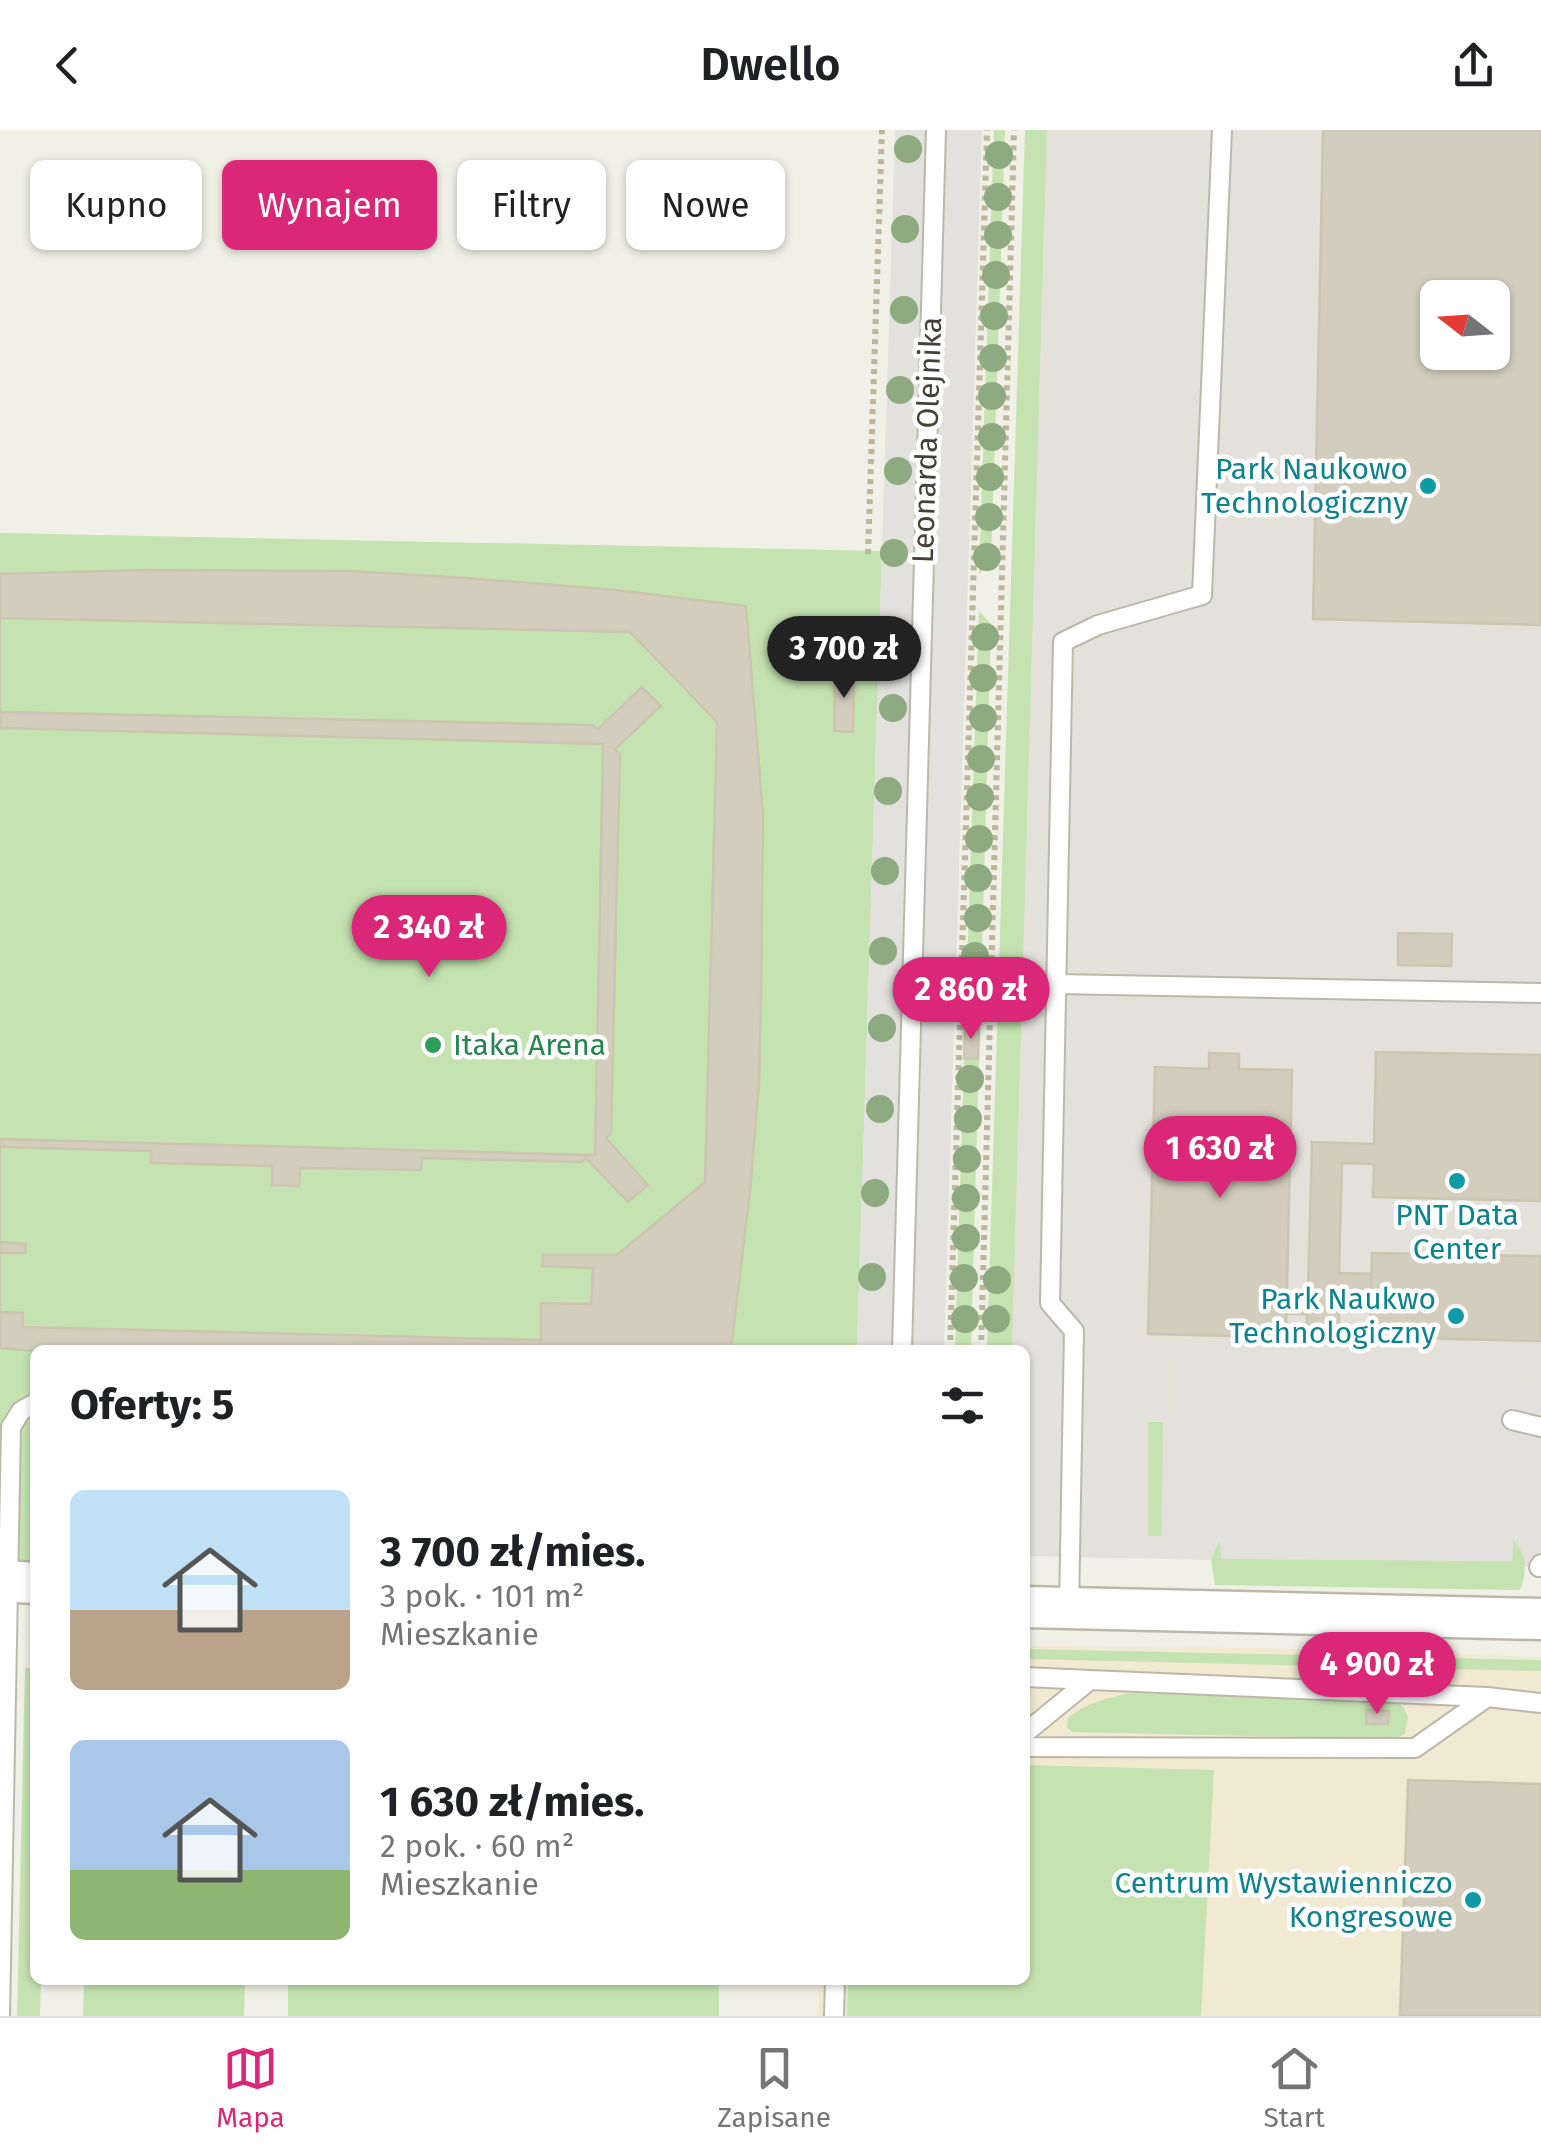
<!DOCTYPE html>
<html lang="pl">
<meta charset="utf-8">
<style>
:root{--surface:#fff;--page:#f6f6f6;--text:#202124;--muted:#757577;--line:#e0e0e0;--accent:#db2777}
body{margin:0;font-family:"Fira Sans",sans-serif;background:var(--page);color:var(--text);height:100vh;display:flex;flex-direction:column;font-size:38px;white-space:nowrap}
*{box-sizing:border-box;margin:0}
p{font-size:32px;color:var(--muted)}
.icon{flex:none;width:55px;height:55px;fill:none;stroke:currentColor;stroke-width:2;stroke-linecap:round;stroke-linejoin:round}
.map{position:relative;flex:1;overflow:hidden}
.panel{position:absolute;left:30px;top:1215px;width:1000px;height:640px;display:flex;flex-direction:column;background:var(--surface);border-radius:15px;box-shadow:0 2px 8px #0004}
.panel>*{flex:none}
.banner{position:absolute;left:30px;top:30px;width:1000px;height:90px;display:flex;gap:20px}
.needle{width:65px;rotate:287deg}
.controls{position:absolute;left:1420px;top:150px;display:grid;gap:20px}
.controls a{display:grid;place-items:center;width:90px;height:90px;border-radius:15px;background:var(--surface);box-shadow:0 2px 8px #0004;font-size:50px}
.price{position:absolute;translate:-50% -85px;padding:0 22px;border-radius:35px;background:var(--accent);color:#fff;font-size:32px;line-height:65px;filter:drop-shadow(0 2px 5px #0008)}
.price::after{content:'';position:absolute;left:50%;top:60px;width:30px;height:22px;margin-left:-15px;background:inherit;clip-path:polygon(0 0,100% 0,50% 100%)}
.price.selected{background:#222;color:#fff}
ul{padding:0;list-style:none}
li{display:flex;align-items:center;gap:30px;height:250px;padding:0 40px}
li span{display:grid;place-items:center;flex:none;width:280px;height:200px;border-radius:15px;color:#555}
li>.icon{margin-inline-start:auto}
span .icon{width:120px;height:120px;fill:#fffc;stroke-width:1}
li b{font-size:42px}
h2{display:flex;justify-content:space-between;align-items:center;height:120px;padding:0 40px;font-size:42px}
.chip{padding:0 35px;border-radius:15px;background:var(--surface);box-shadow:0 2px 8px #0004;font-size:35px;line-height:90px}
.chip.selected{background:var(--accent);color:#fff}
header{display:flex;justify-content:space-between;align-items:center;height:130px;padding:0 40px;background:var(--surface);font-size:45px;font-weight:600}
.dock{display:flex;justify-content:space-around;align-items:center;height:140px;border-top:2px solid var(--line);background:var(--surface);font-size:28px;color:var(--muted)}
.dock a{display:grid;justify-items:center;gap:5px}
.dock .selected{color:var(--accent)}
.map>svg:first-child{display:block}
.commercial{fill:#f2e9d2}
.industrial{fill:#e4e1da;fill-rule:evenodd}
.green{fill:#c5e3b1}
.parking{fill:#e3e1dd}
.building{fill:#d2cdbc;stroke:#ccc6b0;stroke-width:2.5;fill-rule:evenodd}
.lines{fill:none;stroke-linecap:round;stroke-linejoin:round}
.service-casing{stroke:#bcb8a9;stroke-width:22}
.tertiary-casing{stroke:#bcb8a9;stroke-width:45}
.path{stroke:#bdb69b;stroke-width:6;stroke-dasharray:5 5;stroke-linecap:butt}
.service{stroke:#fff;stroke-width:18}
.tertiary{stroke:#fff;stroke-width:40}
.tree{fill:#8eaa80}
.culture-dot{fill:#0f9aa8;stroke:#fff;stroke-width:4}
.leisure-dot{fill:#2e9e5b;stroke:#fff;stroke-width:4}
.labels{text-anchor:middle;stroke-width:9;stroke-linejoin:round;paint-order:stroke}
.street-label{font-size:30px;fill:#444036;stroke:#fff}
.culture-label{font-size:30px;fill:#0d838f;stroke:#fff;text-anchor:end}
.leisure-label{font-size:30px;fill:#27864d;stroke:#fff;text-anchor:start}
</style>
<header><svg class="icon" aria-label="back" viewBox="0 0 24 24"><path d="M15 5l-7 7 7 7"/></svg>Dwello<svg class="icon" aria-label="share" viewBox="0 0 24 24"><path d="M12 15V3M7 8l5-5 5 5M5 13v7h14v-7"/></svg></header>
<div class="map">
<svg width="1541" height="1886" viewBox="0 0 1541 1886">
<rect width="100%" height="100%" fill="#f1f0e6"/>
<!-- commercial -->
<path class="commercial" d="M1025,1516L1253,1518L1541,1527V1886H818L819,1850H1025Z"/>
<!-- industrial -->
<path class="industrial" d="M1047,0H1541V1437L1025,1426V1220H1012ZM1438,168H1492V222H1438Z"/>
<!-- green -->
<path class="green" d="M994,0H1005L991,432L979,444Z
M1025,0H1047L1012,1220H987Z
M0,403L882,421L857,1220H35V1439L0,1438Z
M979,481L991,494L971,1220H955L964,928H978L979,897L965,895Z
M1148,1292H1163L1162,1406H1148Z
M1220,1409L1222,1429L1512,1431L1513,1410C1528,1423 1527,1442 1520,1460L1215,1455L1211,1430Z
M1025,1519L1541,1530V1541L1025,1529Z
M25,1538H35V1850H41L40,1886H17Z
M1130,1563L1395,1570L1404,1578L1408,1587L1405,1604L1392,1609L1072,1602L1067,1598L1068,1588C1085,1573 1108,1568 1130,1563Z
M1025,1635L1214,1640L1201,1886H847L848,1850H1025Z
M84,1850H245L244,1886H83Z
M288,1850H719V1886H288Z"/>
<!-- parking -->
<path class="parking" d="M895,0H982L944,1220H857Z
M1180,1232L1521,1236V1258L1529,1257L1541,1249V1312L1538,1314L1541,1409L1513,1410L1512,1431L1221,1429L1219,1409L1162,1406L1163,1292L1178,1290Z"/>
<!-- building -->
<path class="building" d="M1323,0H1541V495L1313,489ZM1438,168H1492V222H1438Z
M141,440L349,441L467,448L616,460L746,476L763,684L761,876L759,953L750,1062L731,1219L35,1221L0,1218V1009L595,1025L603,614L0,598V444Z
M0,488L630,502L717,592L705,1052L617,1125H543L542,1136L593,1138L591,1174L541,1173V1210L23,1197V1183L0,1182V1123H25L26,1114L0,1112V1017L151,1021V1033L272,1036V1055L299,1056L300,1038L421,1040L422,1028L582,1032L586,1028L628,1072L648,1055L606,1008L611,1004L620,624L615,619L661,576L642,557L598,599L593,595L0,582Z
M835,541L854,542L853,602L834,601Z
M1398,803L1452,804L1451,836L1398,835Z
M965,895L979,897L978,929L964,928Z
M1376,922L1541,925V1071L1373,1067L1374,1034L1342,1033L1339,1143L1371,1144V1165L1339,1164V1207L1307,1206V1184H1286V1163H1308L1312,1012L1374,1014Z
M1209,923L1239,924V939L1292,940L1286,1207L1148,1204L1155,937L1209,939Z
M1372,1123L1541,1126V1211L1370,1207Z
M1366,1580L1389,1581L1388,1594H1366Z
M1408,1650L1541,1654V1886H1400Z"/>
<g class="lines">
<defs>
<path id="service" d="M1057,854L1541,863
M902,1220L936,0
M1512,1290L1541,1297
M1539,1437L1541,1434
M1069,1479L1074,1201L1050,1173L1063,512L1098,495L1202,465L1222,0
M1025,1547L1090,1550
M1025,1603L1090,1550L1487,1567L1541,1573
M1025,1617L1415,1618L1486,1568
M0,1886L11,1297L21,1281L35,1273
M834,1886L835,1850"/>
<path id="tertiary" d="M0,1451L35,1453
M1025,1477L1541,1489"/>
</defs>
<!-- service casing -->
<use href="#service" class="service-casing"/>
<!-- tertiary casing -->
<use href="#tertiary" class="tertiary-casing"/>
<!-- path -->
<path class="path" d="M868,424L882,0
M950,1220L987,0
M981,1220L1014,0"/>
<!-- service -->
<use href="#service" class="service"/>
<!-- tertiary -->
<use href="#tertiary" class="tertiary"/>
</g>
<!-- trees -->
<g class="tree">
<circle cx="908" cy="19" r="14"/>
<circle cx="999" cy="25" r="14"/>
<circle cx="998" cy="67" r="14"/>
<circle cx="905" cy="99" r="14"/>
<circle cx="998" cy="105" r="14"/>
<circle cx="996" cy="145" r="14"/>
<circle cx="904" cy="180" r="14"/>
<circle cx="994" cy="186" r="14"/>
<circle cx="993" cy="228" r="14"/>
<circle cx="900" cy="260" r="14"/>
<circle cx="992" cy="266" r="14"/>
<circle cx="992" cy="307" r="14"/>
<circle cx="898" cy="341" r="14"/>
<circle cx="990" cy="347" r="14"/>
<circle cx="989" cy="387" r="14"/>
<circle cx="894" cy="423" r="14"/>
<circle cx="987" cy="427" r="14"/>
<circle cx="893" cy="501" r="14"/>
<circle cx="985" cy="507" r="14"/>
<circle cx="983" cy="548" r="14"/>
<circle cx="893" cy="578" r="14"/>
<circle cx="983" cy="588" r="14"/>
<circle cx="981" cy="629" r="14"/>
<circle cx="888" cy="661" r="14"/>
<circle cx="980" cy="667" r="14"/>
<circle cx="979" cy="709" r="14"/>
<circle cx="885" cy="741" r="14"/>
<circle cx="978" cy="748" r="14"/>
<circle cx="978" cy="788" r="14"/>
<circle cx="883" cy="821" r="14"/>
<circle cx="975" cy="826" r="14"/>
<circle cx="974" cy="868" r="14"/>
<circle cx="882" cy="898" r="14"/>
<circle cx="970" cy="949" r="14"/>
<circle cx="880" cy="979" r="14"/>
<circle cx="968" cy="989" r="14"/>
<circle cx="967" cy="1029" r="14"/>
<circle cx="875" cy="1063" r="14"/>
<circle cx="966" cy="1068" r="14"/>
<circle cx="966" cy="1108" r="14"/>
<circle cx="872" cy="1147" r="14"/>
<circle cx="964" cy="1148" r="14"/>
<circle cx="997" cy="1150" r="14"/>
<circle cx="965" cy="1189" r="14"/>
<circle cx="996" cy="1189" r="14"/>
</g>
<!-- markers -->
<g class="culture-dot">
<circle cx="1428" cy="356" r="10"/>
<circle cx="1457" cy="1051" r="10"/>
<circle cx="1456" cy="1186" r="10"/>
<circle cx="1473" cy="1770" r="10"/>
</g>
<circle class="leisure-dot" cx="433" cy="915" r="10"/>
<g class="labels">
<!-- street labels -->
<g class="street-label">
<text transform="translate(927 310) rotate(-88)" y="10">Leonarda Olejnika</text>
</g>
<!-- culture labels -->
<g class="culture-label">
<text x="1408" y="349">Park Naukowo<tspan x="1408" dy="34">Technologiczny</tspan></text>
<text x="1457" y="1095" text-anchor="middle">PNT Data<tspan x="1457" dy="34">Center</tspan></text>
<text x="1436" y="1179">Park Naukwo<tspan x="1436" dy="34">Technologiczny</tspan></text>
<text x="1453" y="1763">Centrum Wystawienniczo<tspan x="1453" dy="34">Kongresowe</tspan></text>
</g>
<!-- leisure labels -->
<g class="leisure-label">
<text x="453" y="925">Itaka Arena</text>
</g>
</g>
</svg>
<div class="controls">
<a><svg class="needle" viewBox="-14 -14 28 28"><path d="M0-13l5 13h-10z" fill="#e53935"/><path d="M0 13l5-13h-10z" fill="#757577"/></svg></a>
</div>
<b class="price selected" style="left:844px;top:571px">3 700 zł</b>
<b class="price" style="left:429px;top:850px">2 340 zł</b>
<b class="price" style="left:971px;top:912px">2 860 zł</b>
<b class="price" style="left:1220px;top:1071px">1 630 zł</b>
<b class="price" style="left:1377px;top:1587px">4 900 zł</b>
<div class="banner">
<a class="chip">Kupno</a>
<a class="chip selected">Wynajem</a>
<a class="chip">Filtry</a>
<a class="chip">Nowe</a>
</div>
<section class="panel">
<h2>Oferty: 5<svg class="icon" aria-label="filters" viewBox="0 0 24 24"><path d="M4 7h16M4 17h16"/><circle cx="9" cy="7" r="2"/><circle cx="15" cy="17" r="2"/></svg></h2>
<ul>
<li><span style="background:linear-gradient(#bfe0f5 60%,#b9a48a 0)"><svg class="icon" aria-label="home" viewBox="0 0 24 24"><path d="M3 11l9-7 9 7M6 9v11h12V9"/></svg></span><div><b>3 700 zł/mies.</b><p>3 pok. · 101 m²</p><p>Mieszkanie</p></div></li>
<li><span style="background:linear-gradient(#a9c7e8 65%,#8fb573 0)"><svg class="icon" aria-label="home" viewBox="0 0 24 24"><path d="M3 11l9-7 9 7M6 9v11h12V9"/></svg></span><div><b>1 630 zł/mies.</b><p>2 pok. · 60 m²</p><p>Mieszkanie</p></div></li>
</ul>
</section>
</div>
<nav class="dock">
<a class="selected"><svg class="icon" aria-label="map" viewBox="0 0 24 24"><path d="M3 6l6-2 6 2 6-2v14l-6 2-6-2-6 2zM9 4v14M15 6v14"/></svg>Mapa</a>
<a><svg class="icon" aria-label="saved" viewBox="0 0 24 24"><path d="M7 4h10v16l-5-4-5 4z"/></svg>Zapisane</a>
<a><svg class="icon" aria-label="home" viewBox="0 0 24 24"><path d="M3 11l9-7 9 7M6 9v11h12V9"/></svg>Start</a>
</nav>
